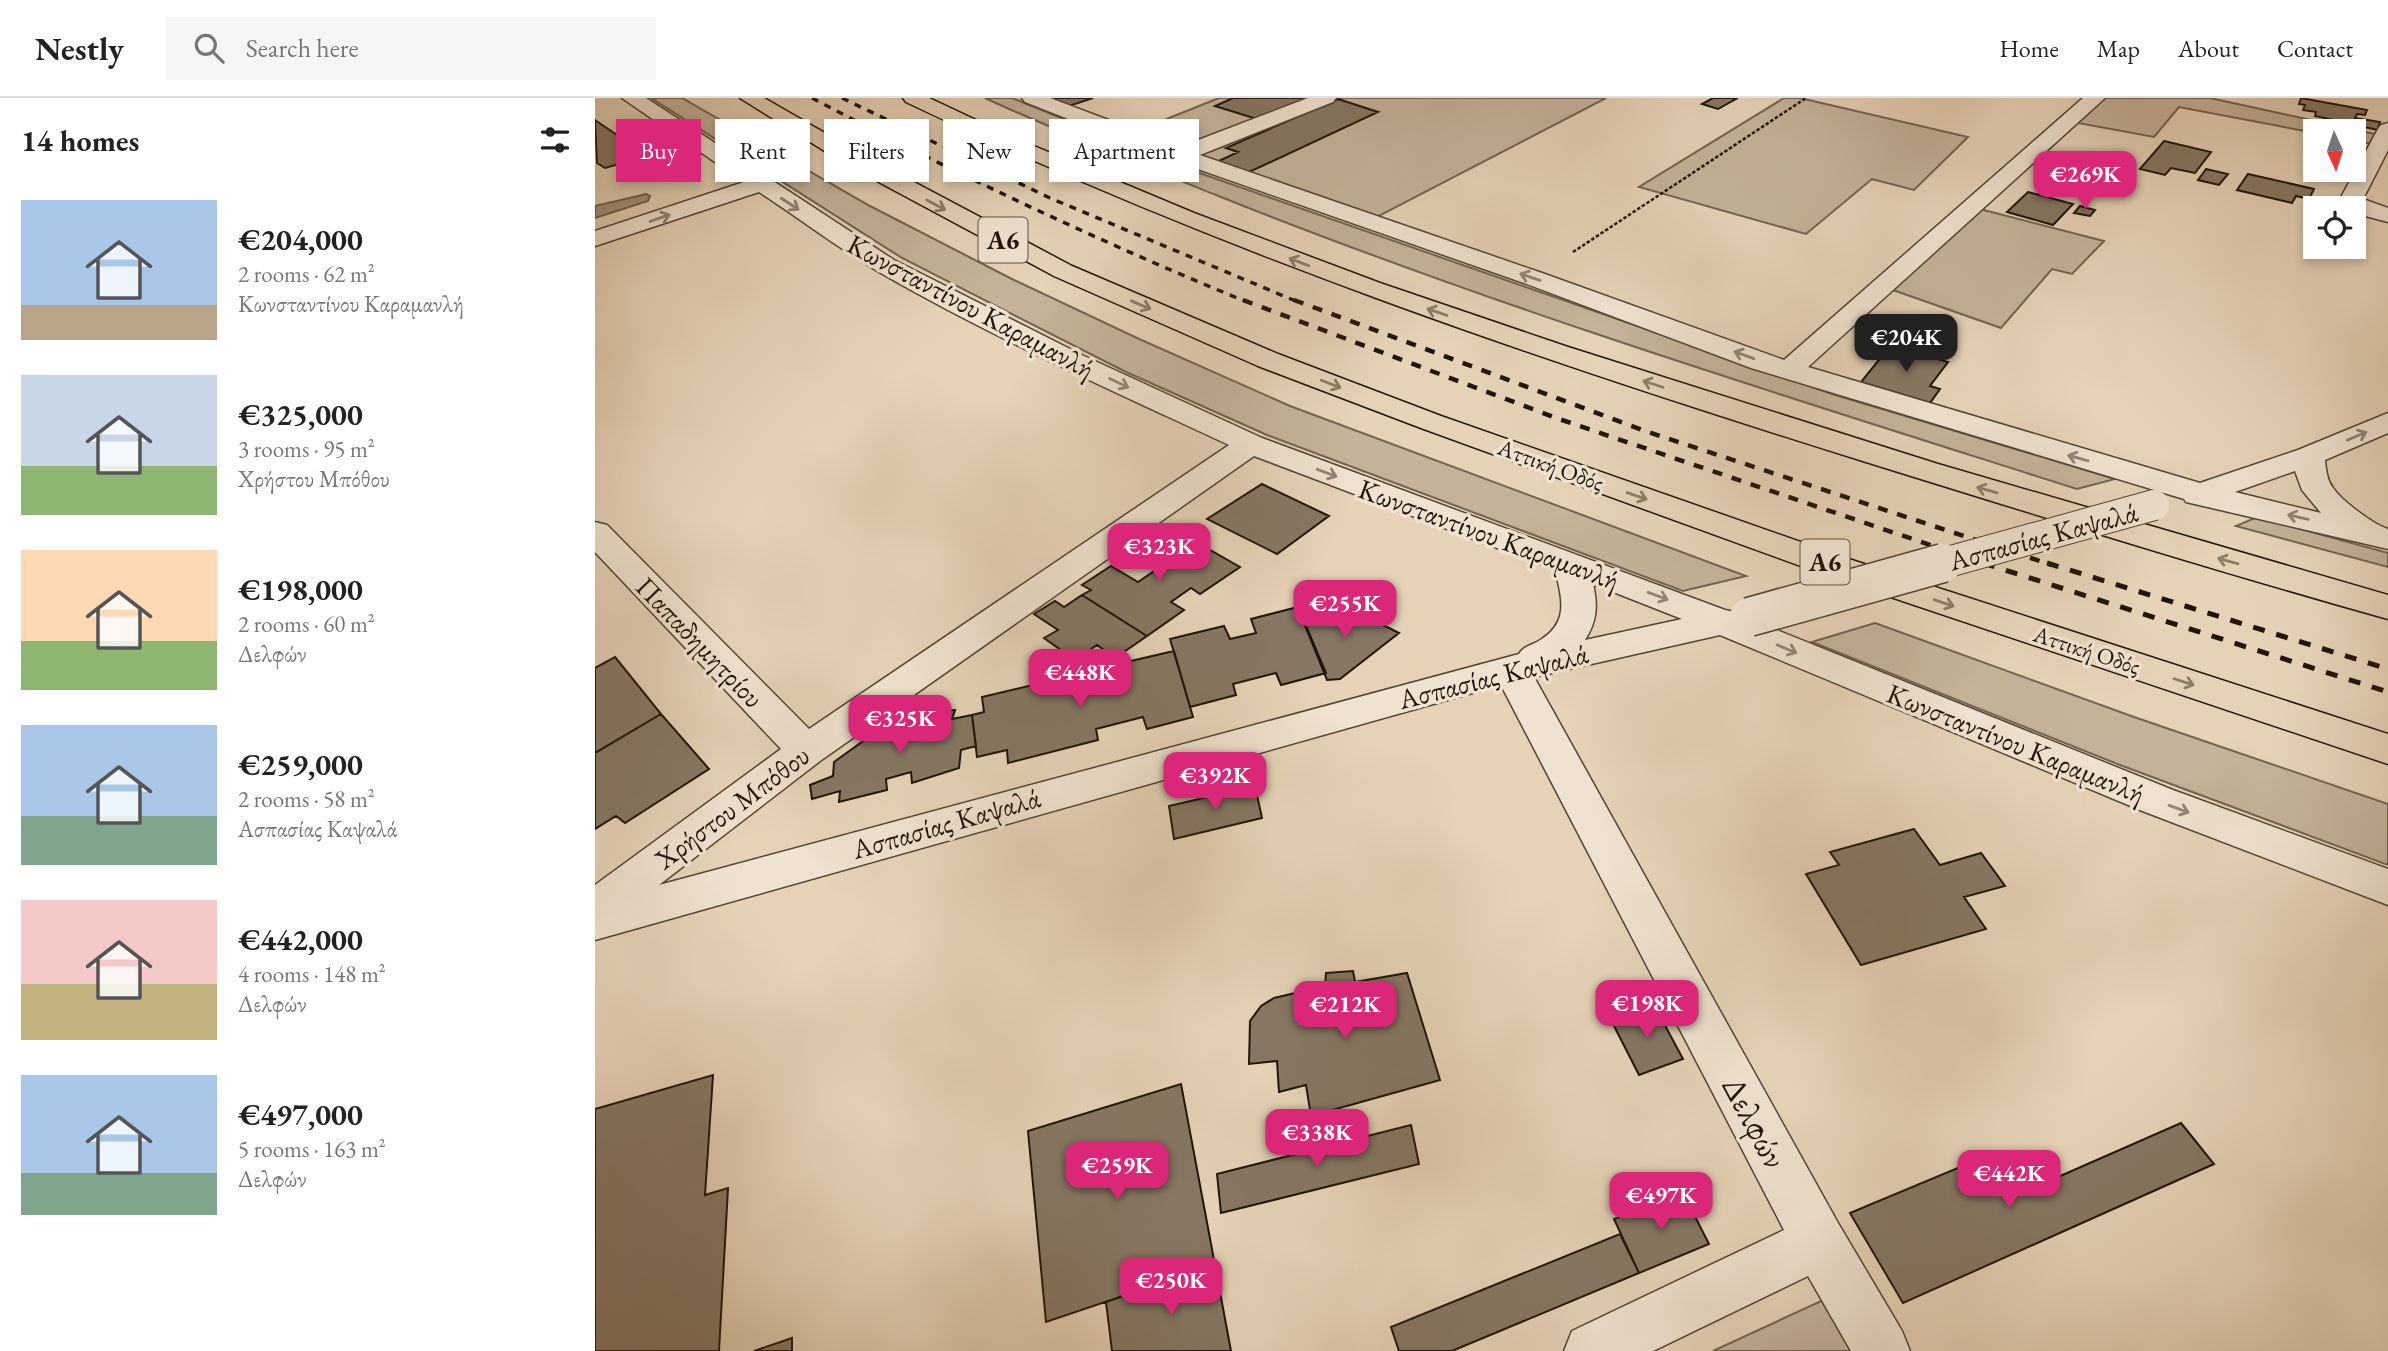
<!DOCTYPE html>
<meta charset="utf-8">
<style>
:root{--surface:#fff;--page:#f6f6f6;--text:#222;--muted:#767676;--line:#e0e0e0;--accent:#db2777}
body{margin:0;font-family:"EB Garamond",serif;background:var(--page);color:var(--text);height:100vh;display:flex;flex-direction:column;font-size:26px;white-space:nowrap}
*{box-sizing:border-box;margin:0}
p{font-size:23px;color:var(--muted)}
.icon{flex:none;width:38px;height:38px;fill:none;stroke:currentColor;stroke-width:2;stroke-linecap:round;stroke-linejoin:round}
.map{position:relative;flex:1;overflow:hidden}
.panel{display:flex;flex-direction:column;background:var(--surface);width:595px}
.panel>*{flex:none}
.banner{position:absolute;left:21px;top:21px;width:665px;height:63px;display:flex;gap:14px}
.needle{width:46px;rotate:177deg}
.buttons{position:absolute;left:1708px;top:21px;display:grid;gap:14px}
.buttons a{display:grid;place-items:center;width:63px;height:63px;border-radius:0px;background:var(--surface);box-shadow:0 4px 10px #0003;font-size:35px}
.price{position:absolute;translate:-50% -60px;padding:0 16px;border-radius:14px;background:var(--accent);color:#fff;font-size:23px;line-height:46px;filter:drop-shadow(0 2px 4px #0008)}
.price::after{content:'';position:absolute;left:50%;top:42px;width:21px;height:16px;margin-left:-10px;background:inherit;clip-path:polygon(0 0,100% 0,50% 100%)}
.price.current{background:#222;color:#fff}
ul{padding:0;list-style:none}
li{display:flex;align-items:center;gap:21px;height:175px;padding:0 21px}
li span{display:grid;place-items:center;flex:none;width:196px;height:140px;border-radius:0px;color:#555}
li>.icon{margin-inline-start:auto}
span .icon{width:84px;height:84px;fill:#fffc;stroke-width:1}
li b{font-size:30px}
h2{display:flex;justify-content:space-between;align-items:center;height:84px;padding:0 21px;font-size:30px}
.chip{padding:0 24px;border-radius:0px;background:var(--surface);box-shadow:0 4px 10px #0003;font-size:24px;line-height:63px}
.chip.current{background:var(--accent);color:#fff}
header{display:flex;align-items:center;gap:42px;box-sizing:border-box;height:98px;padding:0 35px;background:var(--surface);border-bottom:2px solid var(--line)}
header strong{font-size:33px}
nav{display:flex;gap:38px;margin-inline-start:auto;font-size:24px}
.search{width:490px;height:63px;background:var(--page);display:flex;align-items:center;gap:18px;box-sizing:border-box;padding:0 24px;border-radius:0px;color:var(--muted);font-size:26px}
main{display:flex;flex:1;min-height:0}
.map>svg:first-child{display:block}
.green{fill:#c4b39a;stroke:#726452;stroke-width:2}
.water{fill:#a2927c;stroke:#6e604e;stroke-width:2}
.building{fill:#867764;stroke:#1f140a;stroke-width:2}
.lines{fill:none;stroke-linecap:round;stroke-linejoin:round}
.minor-casing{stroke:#514435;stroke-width:3}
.highway-casing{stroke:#1f140a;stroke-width:3}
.path{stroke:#1f140a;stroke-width:2.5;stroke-dasharray:3.5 2;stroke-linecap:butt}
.minor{fill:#efe2d0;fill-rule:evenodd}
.highway{fill:#e6d3b7;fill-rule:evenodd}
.rail-far2{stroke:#1f140a;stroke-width:3.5;stroke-dasharray:7 7;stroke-linecap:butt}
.rail-far1{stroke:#1f140a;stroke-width:4.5;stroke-dasharray:10 10;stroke-linecap:butt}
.rail{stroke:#1f140a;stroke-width:5;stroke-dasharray:12 12;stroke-linecap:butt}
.minor-bridge-far1-casing{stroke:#514435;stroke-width:32;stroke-linecap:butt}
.minor-bridge-casing{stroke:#514435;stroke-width:41;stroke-linecap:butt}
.minor-bridge-far1{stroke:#efe2d0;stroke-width:30}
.minor-bridge{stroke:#efe2d0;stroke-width:38}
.oneway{stroke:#918577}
.oneway2{stroke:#8c7d69}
.labels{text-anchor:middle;stroke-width:7;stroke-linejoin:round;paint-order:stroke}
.far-street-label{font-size:23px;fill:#1f140a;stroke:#efe2d0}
.shield{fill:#efe2d0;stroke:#5d5245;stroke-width:2}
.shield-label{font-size:26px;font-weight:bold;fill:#1f140a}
.street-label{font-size:28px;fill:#1f140a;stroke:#efe2d0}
.near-street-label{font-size:33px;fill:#1f140a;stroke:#efe2d0}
</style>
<header>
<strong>Nestly</strong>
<div class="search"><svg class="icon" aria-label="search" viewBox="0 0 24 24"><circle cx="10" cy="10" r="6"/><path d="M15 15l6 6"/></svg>Search here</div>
<nav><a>Home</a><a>Map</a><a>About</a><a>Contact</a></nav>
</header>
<main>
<section class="panel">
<h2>14 homes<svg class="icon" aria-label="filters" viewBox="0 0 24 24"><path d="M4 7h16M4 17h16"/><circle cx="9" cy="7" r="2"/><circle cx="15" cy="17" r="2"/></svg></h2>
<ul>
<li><span style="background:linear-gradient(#a9c7e8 75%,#b9a48a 0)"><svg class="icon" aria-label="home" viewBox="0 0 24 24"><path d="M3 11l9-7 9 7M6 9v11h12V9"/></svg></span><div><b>€204,000</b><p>2 rooms · 62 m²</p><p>Κωνσταντίνου Καραμανλή</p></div></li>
<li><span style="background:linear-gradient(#c9d6e8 65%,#8fb573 0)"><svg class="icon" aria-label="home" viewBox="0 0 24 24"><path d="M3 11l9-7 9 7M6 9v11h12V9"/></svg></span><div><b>€325,000</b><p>3 rooms · 95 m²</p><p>Χρήστου Μπόθου</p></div></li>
<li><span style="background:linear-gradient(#ffd9b3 65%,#8fb573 0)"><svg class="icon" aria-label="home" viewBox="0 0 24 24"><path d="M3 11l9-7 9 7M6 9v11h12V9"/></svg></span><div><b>€198,000</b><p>2 rooms · 60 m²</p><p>Δελφών</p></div></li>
<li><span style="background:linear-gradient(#a9c7e8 65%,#7fa58c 0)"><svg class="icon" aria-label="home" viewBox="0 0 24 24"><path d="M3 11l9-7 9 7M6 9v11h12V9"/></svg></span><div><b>€259,000</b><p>2 rooms · 58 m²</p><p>Ασπασίας Καψαλά</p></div></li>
<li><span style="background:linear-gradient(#f6c9c9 60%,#c2b280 0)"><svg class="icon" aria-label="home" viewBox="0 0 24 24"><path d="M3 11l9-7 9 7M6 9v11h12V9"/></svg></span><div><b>€442,000</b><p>4 rooms · 148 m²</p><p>Δελφών</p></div></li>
<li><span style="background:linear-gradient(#a9c7e8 70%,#7fa58c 0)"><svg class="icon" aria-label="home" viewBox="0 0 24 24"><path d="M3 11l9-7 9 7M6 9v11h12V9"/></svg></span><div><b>€497,000</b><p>5 rooms · 163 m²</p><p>Δελφών</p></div></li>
</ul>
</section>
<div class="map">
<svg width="1793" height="1253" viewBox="0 0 1793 1253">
<rect width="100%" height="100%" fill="#e6d3b7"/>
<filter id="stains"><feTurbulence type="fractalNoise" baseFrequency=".00286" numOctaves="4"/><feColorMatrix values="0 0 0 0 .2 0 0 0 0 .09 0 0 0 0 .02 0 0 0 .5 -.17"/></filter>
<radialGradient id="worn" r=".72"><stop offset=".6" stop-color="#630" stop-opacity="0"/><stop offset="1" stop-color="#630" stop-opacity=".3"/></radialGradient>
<!-- green -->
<path class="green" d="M56,0H87L275,108L415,180L542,240L695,308L1151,478L1088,493L672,337L531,274L307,160Z
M390,0H417L593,71L1237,296L1520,381L1482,391C1193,299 903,210 621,97C544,66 466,35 390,0Z
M624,0H1011L780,120L534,36Z
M1189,0H1205L1373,39L1319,92L1277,81L1211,136L1044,89Z
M1510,0H1615L1780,36L1778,46L1759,43V33L1720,35L1584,9L1559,39L1483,25Z
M1385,111L1509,143L1477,176L1457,171L1406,230L1298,192Z
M1662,419L1793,455V469L1641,428Z
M1280,525L1539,619L1793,706V767L1525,667L1217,544Z
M1237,1198L1268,1253H1118Z"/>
<!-- water -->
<path class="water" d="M51,96L55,98L53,103L0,120V108Z"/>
<!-- building -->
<path class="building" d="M454,0H498L474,8Z
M638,0H706L711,1L665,22L620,8Z
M1118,0H1136L1141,1L1123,11L1107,6Z
M1706,0L1772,12L1770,17L1762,16L1760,20L1785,24L1783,32L1720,18L1721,14L1708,12L1710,7L1704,6Z
M743,1L783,14L652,75L622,64L643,54L631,50Z
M0,22L53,58L10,70L2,65Z
M1569,43L1616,54L1600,75L1576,70L1570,77L1545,71Z
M1472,56L1516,67L1501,83L1457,72Z
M1611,71L1633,76L1624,87L1603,82Z
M1653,76L1719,91L1714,101L1701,98L1697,105L1642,92Z
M1433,94L1478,106L1458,127L1412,114Z
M1485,108L1500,112L1495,118L1479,115Z
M1296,247L1353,264L1335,288L1345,291L1335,305L1266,284Z
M667,386L734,418L682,456L612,421Z
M582,433L645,469L605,496L596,490L576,504L589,512L552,538L487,497L496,492L487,487L516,468L543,484L565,469L545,457Z
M487,497L552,538L520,560L502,547L480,562L449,540L463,532L439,516L460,503L469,509Z
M703,509L731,575L686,587L681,575L638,586L641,597L595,609L575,541L629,528L635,541L661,535L656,521Z
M754,510L804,535L745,581L732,582L707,520Z
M579,553L598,619L552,631L548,619L501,631L503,642L413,665L412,652L382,659L377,617L389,614L387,599L501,572L505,590L532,584L527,565Z
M20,559L66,616L0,655V570Z
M317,612L321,624L341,620L344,613L360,612L357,621L377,617L381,648L366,652L364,670L317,685L316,674L291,681L292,692L244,704L245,693L217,701L215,687L238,678L239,664L285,631L302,625L301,616Z
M66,616L114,671L30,725L21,718L0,731V655Z
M660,688L667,720L579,741L574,708Z
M1319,731L1345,767L1386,755L1410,788L1369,799L1391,831L1266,867L1211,776L1244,767L1235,754Z
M758,873L760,884L812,875L845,982L716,1018L711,987L684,994L682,963L654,966L655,923L666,908L679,900L730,888L731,875Z
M1059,907L1088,961L1044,977L1016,922Z
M118,977L110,1097L133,1090L124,1253H0V1011Z
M586,986L620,1167L451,1224L433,1033Z
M1586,1025L1619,1066L1308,1205L1255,1115L1394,1057L1422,1097Z
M816,1027L824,1066L626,1115L622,1076Z
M1087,1093L1114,1146L1044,1175L1019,1121Z
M1025,1136L1044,1175L857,1253H804L796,1229Z
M620,1167L636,1253H517L511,1204Z
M197,1240V1253H159Z"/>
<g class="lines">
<defs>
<path id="minor" d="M27,0H51L299,162L489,258L667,340L1130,512L1145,515L1147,518L1578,692L1793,771V807L1550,714L1125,537L939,579L1243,1125L1307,1233L1315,1253H1256L1213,1178L1058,1253H969L977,1233L1189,1132L906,587L0,842V787L186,651L0,454V424L12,427L214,631L634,347C516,292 397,239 284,174C243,150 204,120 164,94L0,148V133L149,84ZM659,358L960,472C968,503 974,526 942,544C934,548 928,549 924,556L64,787L225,663ZM998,486L1087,521L990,542C1002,523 1003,508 998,486Z
M427,0H455L585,49L713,0H741L738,4L605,57L947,175L1189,262L1488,0H1510L1213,269L1605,385L1703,352L1793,315V335L1730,362C1731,372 1732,382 1738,390C1747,403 1779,427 1793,431V451L1591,404L1589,401L1156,270L929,185L577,62L430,4ZM1700,373L1707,392L1726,415L1640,394Z
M1793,25V52L1768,101L1793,110V124L1759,115V110H1751L1744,103L1783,31L1786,27Z"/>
<path id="highway" d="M145,0H169L268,57L477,168L683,256L846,318L1260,463L1793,636V666L1236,479L826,330L663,268L459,178L252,67Z
M308,0H334L415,38L599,115L785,185L973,249L1343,366L1793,497V521C1618,472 1445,418 1271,364C944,262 621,152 311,4Z"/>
</defs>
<!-- minor casing -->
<use href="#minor" class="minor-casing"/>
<!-- highway casing -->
<use href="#highway" class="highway-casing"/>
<!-- path -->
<path class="path" d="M978,154L1211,0"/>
<!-- minor -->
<use href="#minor" class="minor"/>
<!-- highway -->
<use href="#highway" class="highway"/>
<!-- rail-far2 -->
<path class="rail-far2" d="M217,0C359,75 503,143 652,204
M247,0L455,100L703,204"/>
<!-- rail-far1 -->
<path class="rail-far1" d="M648,202L964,321L1394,467
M699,202L1053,334L1457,467"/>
<!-- rail -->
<path class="rail" d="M1388,465L1793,594
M1452,465L1793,571"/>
<defs>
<path id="minor-bridge-far1" d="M1342,467L1559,407"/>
<path id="minor-bridge" d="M1154,519L1348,465"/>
</defs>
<!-- minor-bridge-far1 casing -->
<use href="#minor-bridge-far1" class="minor-bridge-far1-casing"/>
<!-- minor-bridge casing -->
<use href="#minor-bridge" class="minor-bridge-casing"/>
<!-- minor-bridge-far1 -->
<use href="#minor-bridge-far1" class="minor-bridge-far1"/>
<!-- minor-bridge -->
<use href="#minor-bridge" class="minor-bridge"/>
</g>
<!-- one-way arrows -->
<defs><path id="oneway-shaft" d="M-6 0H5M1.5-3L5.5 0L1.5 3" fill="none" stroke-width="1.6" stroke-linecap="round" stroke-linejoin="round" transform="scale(1.75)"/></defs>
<g class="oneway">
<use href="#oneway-shaft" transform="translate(195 106) rotate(33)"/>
<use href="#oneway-shaft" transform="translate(65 120) rotate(-19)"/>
<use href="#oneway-shaft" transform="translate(935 179) rotate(-161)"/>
<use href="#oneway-shaft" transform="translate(1149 257) rotate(-160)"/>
<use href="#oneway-shaft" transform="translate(524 285) rotate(25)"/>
<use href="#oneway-shaft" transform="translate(1762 338) rotate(-23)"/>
<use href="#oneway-shaft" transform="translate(1483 360) rotate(-164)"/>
<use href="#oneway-shaft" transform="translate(732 375) rotate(21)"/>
<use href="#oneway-shaft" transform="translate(1703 419) rotate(-167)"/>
<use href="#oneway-shaft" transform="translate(1063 498) rotate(20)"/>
<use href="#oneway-shaft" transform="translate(1192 551) rotate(23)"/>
<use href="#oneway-shaft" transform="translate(1584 711) rotate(20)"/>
</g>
<g class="oneway2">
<use href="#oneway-shaft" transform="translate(341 107) rotate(28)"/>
<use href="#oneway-shaft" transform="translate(704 164) rotate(-159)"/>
<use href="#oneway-shaft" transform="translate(546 207) rotate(23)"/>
<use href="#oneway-shaft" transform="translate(842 214) rotate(-161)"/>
<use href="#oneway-shaft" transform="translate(736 286) rotate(21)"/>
<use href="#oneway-shaft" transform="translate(1058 286) rotate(-162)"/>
<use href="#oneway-shaft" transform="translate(1392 392) rotate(-164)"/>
<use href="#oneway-shaft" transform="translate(1042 398) rotate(19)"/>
<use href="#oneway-shaft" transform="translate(1633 463) rotate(-164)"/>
<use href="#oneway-shaft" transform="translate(1349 505) rotate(19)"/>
<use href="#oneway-shaft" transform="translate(1589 584) rotate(18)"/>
</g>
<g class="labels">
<!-- far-street labels -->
<g class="far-street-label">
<text transform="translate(956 367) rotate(20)" y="8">Αττική Οδός</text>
<text transform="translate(1492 552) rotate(18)" y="8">Αττική Οδός</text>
</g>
<!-- shield labels -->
<g class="shield">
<rect x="383.5" y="119.5" width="49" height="45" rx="5"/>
<rect x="1205.5" y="441.5" width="49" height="45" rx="5"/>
</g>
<g class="shield-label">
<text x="408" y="151">Α6</text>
<text x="1230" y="473">Α6</text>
</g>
<!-- street labels -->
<g class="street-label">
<text transform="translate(376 208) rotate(28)" y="10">Κωνσταντίνου Καραμανλή</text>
<text transform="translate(894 436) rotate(20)" y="10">Κωνσταντίνου Καραμανλή</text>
<text transform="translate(1448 438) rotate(-15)" y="10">Ασπασίας Καψαλά</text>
<text transform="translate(105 544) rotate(46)" y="10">Παπαδημητρίου</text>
<text transform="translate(898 578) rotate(-14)" y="10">Ασπασίας Καψαλά</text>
<text transform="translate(1421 645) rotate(22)" y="10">Κωνσταντίνου Καραμανλή</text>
<text transform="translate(137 709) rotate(-37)" y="10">Χρήστου Μπόθου</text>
<text transform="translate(351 725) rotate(-16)" y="10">Ασπασίας Καψαλά</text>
</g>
<!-- near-street labels -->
<g class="near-street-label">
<text transform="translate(1160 1024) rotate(62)" y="12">Δελφών</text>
</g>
</g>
<rect width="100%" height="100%" filter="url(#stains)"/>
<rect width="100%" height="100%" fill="url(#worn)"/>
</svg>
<div class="buttons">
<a><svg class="needle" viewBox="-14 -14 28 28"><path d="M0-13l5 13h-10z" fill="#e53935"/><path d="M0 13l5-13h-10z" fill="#767676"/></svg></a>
<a><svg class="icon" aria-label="locate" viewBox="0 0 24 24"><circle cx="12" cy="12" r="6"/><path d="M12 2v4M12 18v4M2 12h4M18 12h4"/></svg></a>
</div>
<b class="price" style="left:1490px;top:113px">€269K</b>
<b class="price current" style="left:1311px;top:276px">€204K</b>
<b class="price" style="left:564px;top:485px">€323K</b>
<b class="price" style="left:750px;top:542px">€255K</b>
<b class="price" style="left:485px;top:611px">€448K</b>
<b class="price" style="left:305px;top:657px">€325K</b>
<b class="price" style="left:620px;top:714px">€392K</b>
<b class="price" style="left:1052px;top:942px">€198K</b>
<b class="price" style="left:750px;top:943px">€212K</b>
<b class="price" style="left:722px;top:1071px">€338K</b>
<b class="price" style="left:522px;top:1104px">€259K</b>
<b class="price" style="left:1414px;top:1112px">€442K</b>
<b class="price" style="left:1066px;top:1134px">€497K</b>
<b class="price" style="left:576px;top:1219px">€250K</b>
<div class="banner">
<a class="chip current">Buy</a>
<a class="chip">Rent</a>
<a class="chip">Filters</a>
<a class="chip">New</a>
<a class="chip">Apartment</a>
</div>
</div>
</main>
